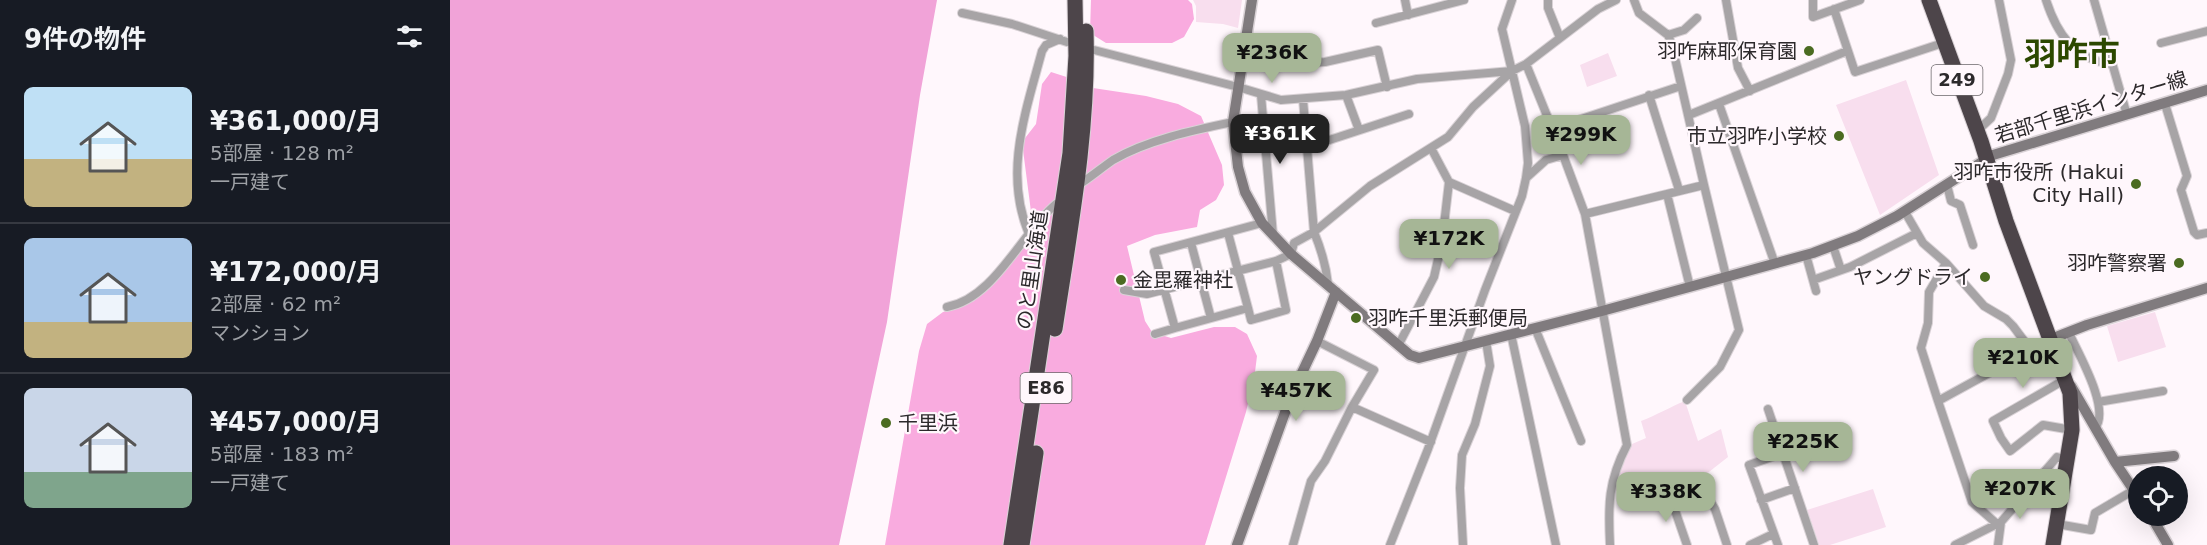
<!DOCTYPE html>
<html lang="ja">
<meta charset="utf-8">
<style>
:root{--surface:#171b24;--page:#20242c;--text:#f1f3f6;--muted:#9ea1a6;--line:#363941;--accent:#a6b696}
body{margin:0;font-family:"DejaVu Sans","Noto Sans JP",sans-serif;background:var(--page);color:var(--text);height:100vh;display:flex;flex-direction:column;font-size:22px;white-space:nowrap}
*{box-sizing:border-box;margin:0}
p{font-size:20px;color:var(--muted)}
.icon{flex:none;width:33px;height:33px;fill:none;stroke:currentColor;stroke-width:2;stroke-linecap:round;stroke-linejoin:round}
.map{position:relative;flex:1;overflow:hidden}
.side{display:flex;flex-direction:column;background:var(--surface);width:450px}
.side>*{flex:none}
.tools{position:absolute;left:1678px;top:466px;display:grid;gap:12px}
.tools a{display:grid;place-items:center;width:60px;height:60px;border-radius:50%;background:var(--surface);box-shadow:0 6px 24px #0002;font-size:30px}
.price{position:absolute;translate:-50% -51px;padding:0 14px;border-radius:12px;background:var(--accent);color:#111;font-size:20px;line-height:39px;filter:drop-shadow(0 2px 3px #0008)}
.price::after{content:'';position:absolute;left:50%;top:36px;width:18px;height:14px;margin-left:-9px;background:inherit;clip-path:polygon(0 0,100% 0,50% 100%)}
.price.current{background:#222;color:#fff}
ul{padding:0;list-style:none}
li{display:flex;align-items:center;gap:18px;height:150px;padding:0 24px}
li+li{border-top:2px solid var(--line)}
li span{display:grid;place-items:center;flex:none;width:168px;height:120px;border-radius:9px;color:#555}
li>.icon{margin-inline-start:auto}
span .icon{width:72px;height:72px;fill:#fffc;stroke-width:1}
li b{font-size:26px}
h2{display:flex;justify-content:space-between;align-items:center;height:72px;padding:0 24px;font-size:26px}
main{display:flex;flex:1;min-height:0}
.map>svg:first-child{display:block}
.green{fill:#f8deee}
.forest{fill:#f9abdf}
.water{fill:#f1a3d8}
.lines{fill:none;stroke-linecap:round;stroke-linejoin:round}
.street-casing{stroke:#d9d2d6;stroke-width:10}
.secondary-casing{stroke:#d9d2d6;stroke-width:13}
.highway-casing{stroke:#d9d2d6;stroke-width:17}
.street{stroke:#a7a4a6;stroke-width:8}
.secondary{stroke:#807b7e;stroke-width:10}
.highway{stroke:#4d454a;stroke-width:15}
.poi-dot{fill:#4b6b21;stroke:#fff7fc;stroke-width:2}
.labels{text-anchor:middle;stroke-width:4.5;stroke-linejoin:round;paint-order:stroke}
.shield{fill:#fff7fc;stroke:#6b676a;stroke-width:1.5}
.shield-label{font-size:18px;font-weight:bold;fill:#2c292b}
.poi-label{font-size:20px;fill:#2c292b;stroke:#fff7fc;text-anchor:end}
.street-label{font-size:20px;fill:#2c292b;stroke:#fff7fc}
.town-label{font-size:32px;font-weight:bold;fill:#2c4800;stroke:#fff7fc}
</style>
<main>
<section class="side">
<h2>9件の物件<svg class="icon" aria-label="filters" viewBox="0 0 24 24"><path d="M4 7h16M4 17h16"/><circle cx="9" cy="7" r="2"/><circle cx="15" cy="17" r="2"/></svg></h2>
<ul>
<li><span style="background:linear-gradient(#bfe0f5 60%,#c2b280 0)"><svg class="icon" aria-label="home" viewBox="0 0 24 24"><path d="M3 11l9-7 9 7M6 9v11h12V9"/></svg></span><div><b>¥361,000/月</b><p>5部屋 · 128 m²</p><p>一戸建て</p></div></li>
<li><span style="background:linear-gradient(#a9c7e8 70%,#c2b280 0)"><svg class="icon" aria-label="home" viewBox="0 0 24 24"><path d="M3 11l9-7 9 7M6 9v11h12V9"/></svg></span><div><b>¥172,000/月</b><p>2部屋 · 62 m²</p><p>マンション</p></div></li>
<li><span style="background:linear-gradient(#c9d6e8 70%,#7fa58c 0)"><svg class="icon" aria-label="home" viewBox="0 0 24 24"><path d="M3 11l9-7 9 7M6 9v11h12V9"/></svg></span><div><b>¥457,000/月</b><p>5部屋 · 183 m²</p><p>一戸建て</p></div></li>
</ul>
</section>
<div class="map">
<svg width="1757" height="545" viewBox="0 0 1757 545">
<rect width="100%" height="100%" fill="#fff7fc"/>
<!-- green -->
<path class="green" d="M743,0H792L788,28L773,24L746,22V6Z
M1158,53L1167,76L1137,87L1130,65Z
M1456,80L1489,175L1430,215L1386,105Z
M1705,312L1716,347L1668,362L1657,326Z
M1235,401L1248,441L1271,429L1278,457L1241,486L1236,475L1199,502L1191,503L1181,496V489L1163,491L1169,466L1182,444L1196,438L1191,421C1207,415 1220,407 1235,401Z
M1423,489L1436,527L1380,545H1369L1357,510Z"/>
<!-- forest -->
<path class="forest" d="M641,0H738L742,4L744,19L734,37L722,43H656L640,33Z
M601,72L629,81L643,88L696,96L728,104L751,116L772,165L774,185L766,200L750,210L747,227L705,235L677,246L695,321L702,332L721,338L764,327H785L797,334L807,356L805,372L796,412L755,545H435L469,351L477,324L493,312L524,301L584,235L572,142L586,124L592,84Z"/>
<!-- water -->
<path class="water" d="M0,0H487L470,95L437,322L389,545H0Z"/>
<g class="lines">
<defs>
<path id="street" d="M955,0L958,15
M1098,0V8L1110,38
M1184,0L1189,13L1218,35L1222,45L1254,185L1289,330L1270,367L1237,400
M1276,0L1288,68L1300,91
M1363,0V17L1410,0
M1596,0C1607,34 1624,59 1661,64
M1644,0L1677,115
M1384,9L1405,72L1493,43
M512,13L562,24L617,42
M926,23L1014,0
M1218,35L1234,30L1247,18
M1711,43L1757,31
M644,50L788,87L831,100L896,95L967,79L1062,71
M792,59L834,64L875,62L928,50L937,87
M1076,64L1113,155L1135,214L1177,445C1158,481 1158,505 1160,545
M811,95L823,235
M896,95L909,130
M1199,95L1229,190
M853,99L864,232C871,249 876,265 878,284
M1269,104L1325,264
M1715,104L1737,176L1731,190L1744,232L1747,235L1757,233
M1239,115L1397,51
M1101,129L1231,86
M1527,131L1541,118L1558,74L1561,60L1549,0
M858,147L959,114
M1076,178L1096,160L1113,155
M633,182C643,175 653,167 663,160C697,140 745,130 783,122
M999,182L1065,211
M1497,185L1501,201L1510,205L1523,245
M1217,194L1240,287
M1455,212L1473,243L1496,263L1479,292L1478,323L1471,348L1488,401
M1135,214L1254,185
M778,233L798,308L725,328L704,252L812,223
M579,234C553,173 576,111 592,51L596,45L610,39
M741,243L761,318
M1383,246L1391,270
M1356,255L1366,291
M1496,263L1534,306L1556,319L1563,326L1581,350
M1363,280L1400,267L1467,233
M674,290L697,294L826,261L841,254L844,243L864,232L920,186L998,137L1023,107L1062,71L1076,64L1148,9L1166,0
M497,307C545,298 571,233 606,204
M798,308L801,320L836,310L826,261
M1085,328L1131,441
M1619,333C1628,353 1661,409 1645,428
M705,334L725,328
M1061,334L1106,545
M949,344L984,277L992,242L999,182L981,148
M1616,379L1543,421L1551,438L1560,451L1593,425L1622,430
M1648,402L1713,391
M902,407L981,442
M1318,409L1364,545
M1254,491L1265,509L1277,545
M1219,493L1237,545
M1311,500L1345,488
M1547,524L1522,502L1488,401L1601,339
M1607,524L1641,530L1645,513L1684,490
M843,545L861,481L875,461L902,407L924,370L867,341
M940,545L978,449L1035,290L1072,196L1076,178L1078,163L1075,126L1052,29L1062,0
M1013,545L1010,488L1012,455L1025,424L1040,366L1036,341
M1300,545L1323,534
M1328,545L1299,465L1333,453
M1505,545L1551,522L1607,457L1618,460
M1548,545L1551,522"/>
<path id="secondary" d="M802,0L783,122L788,167L795,192L812,223L841,254L960,355L969,358L1152,311L1363,253L1408,236L1447,216L1543,155L1757,90
M1601,339L1637,325L1757,288
M1621,386L1665,462L1689,498
M1665,462L1724,456
M1701,516L1718,545
M787,545L841,396L867,341L886,292"/>
<path id="highway" d="M1479,0L1531,141L1556,221L1620,393L1622,430L1603,545
M605,329C620,230 639,131 636,31
M561,545L620,153L626,56L625,0
M572,545L586,453"/>
</defs>
<!-- street casing -->
<use href="#street" class="street-casing"/>
<!-- secondary casing -->
<use href="#secondary" class="secondary-casing"/>
<!-- highway casing -->
<use href="#highway" class="highway-casing"/>
<!-- street -->
<use href="#street" class="street"/>
<!-- secondary -->
<use href="#secondary" class="secondary"/>
<!-- highway -->
<use href="#highway" class="highway"/>
</g>
<!-- markers -->
<g class="poi-dot">
<circle cx="1359" cy="51" r="6"/>
<circle cx="1389" cy="136" r="6"/>
<circle cx="1686" cy="184" r="6"/>
<circle cx="1729" cy="263" r="6"/>
<circle cx="1535" cy="277" r="6"/>
<circle cx="671" cy="280" r="6"/>
<circle cx="906" cy="318" r="6"/>
<circle cx="436" cy="423" r="6"/>
</g>
<g class="labels">
<!-- shield labels -->
<g class="shield">
<rect x="1481.5" y="65" width="51" height="30" rx="4.5"/>
<rect x="570.5" y="373" width="51" height="30" rx="4.5"/>
</g>
<g class="shield-label">
<text x="1507" y="86">249</text>
<text x="596" y="394">E86</text>
</g>
<!-- poi labels -->
<g class="poi-label">
<text x="1347" y="58">羽咋麻耶保育園</text>
<text x="1377" y="143">市立羽咋小学校</text>
<text x="1674" y="179">羽咋市役所 (Hakui<tspan x="1674" dy="23">City Hall)</tspan></text>
<text x="1717" y="270">羽咋警察署</text>
<text x="1523" y="284">ヤングドライ</text>
<text x="683" y="287" text-anchor="start">金毘羅神社</text>
<text x="918" y="325" text-anchor="start">羽咋千里浜郵便局</text>
<text x="448" y="430" text-anchor="start">千里浜</text>
</g>
<!-- street labels -->
<g class="street-label">
<text transform="translate(1641 107) rotate(-17)" y="7">若部千里浜インター線</text>
<text transform="translate(582 270) rotate(-82)" y="7">のと里山海道</text>
</g>
<!-- town labels -->
<g class="town-label">
<text x="1622" y="65">羽咋市</text>
</g>
</g>
</svg>
<div class="tools">
<a><svg class="icon" aria-label="locate" viewBox="0 0 24 24"><circle cx="12" cy="12" r="6"/><path d="M12 2v4M12 18v4M2 12h4M18 12h4"/></svg></a>
</div>
<b class="price" style="left:822px;top:84px">¥236K</b>
<b class="price current" style="left:830px;top:165px">¥361K</b>
<b class="price" style="left:1131px;top:166px">¥299K</b>
<b class="price" style="left:999px;top:270px">¥172K</b>
<b class="price" style="left:1573px;top:389px">¥210K</b>
<b class="price" style="left:846px;top:422px">¥457K</b>
<b class="price" style="left:1353px;top:473px">¥225K</b>
<b class="price" style="left:1570px;top:520px">¥207K</b>
<b class="price" style="left:1216px;top:523px">¥338K</b>
</div>
</main>
